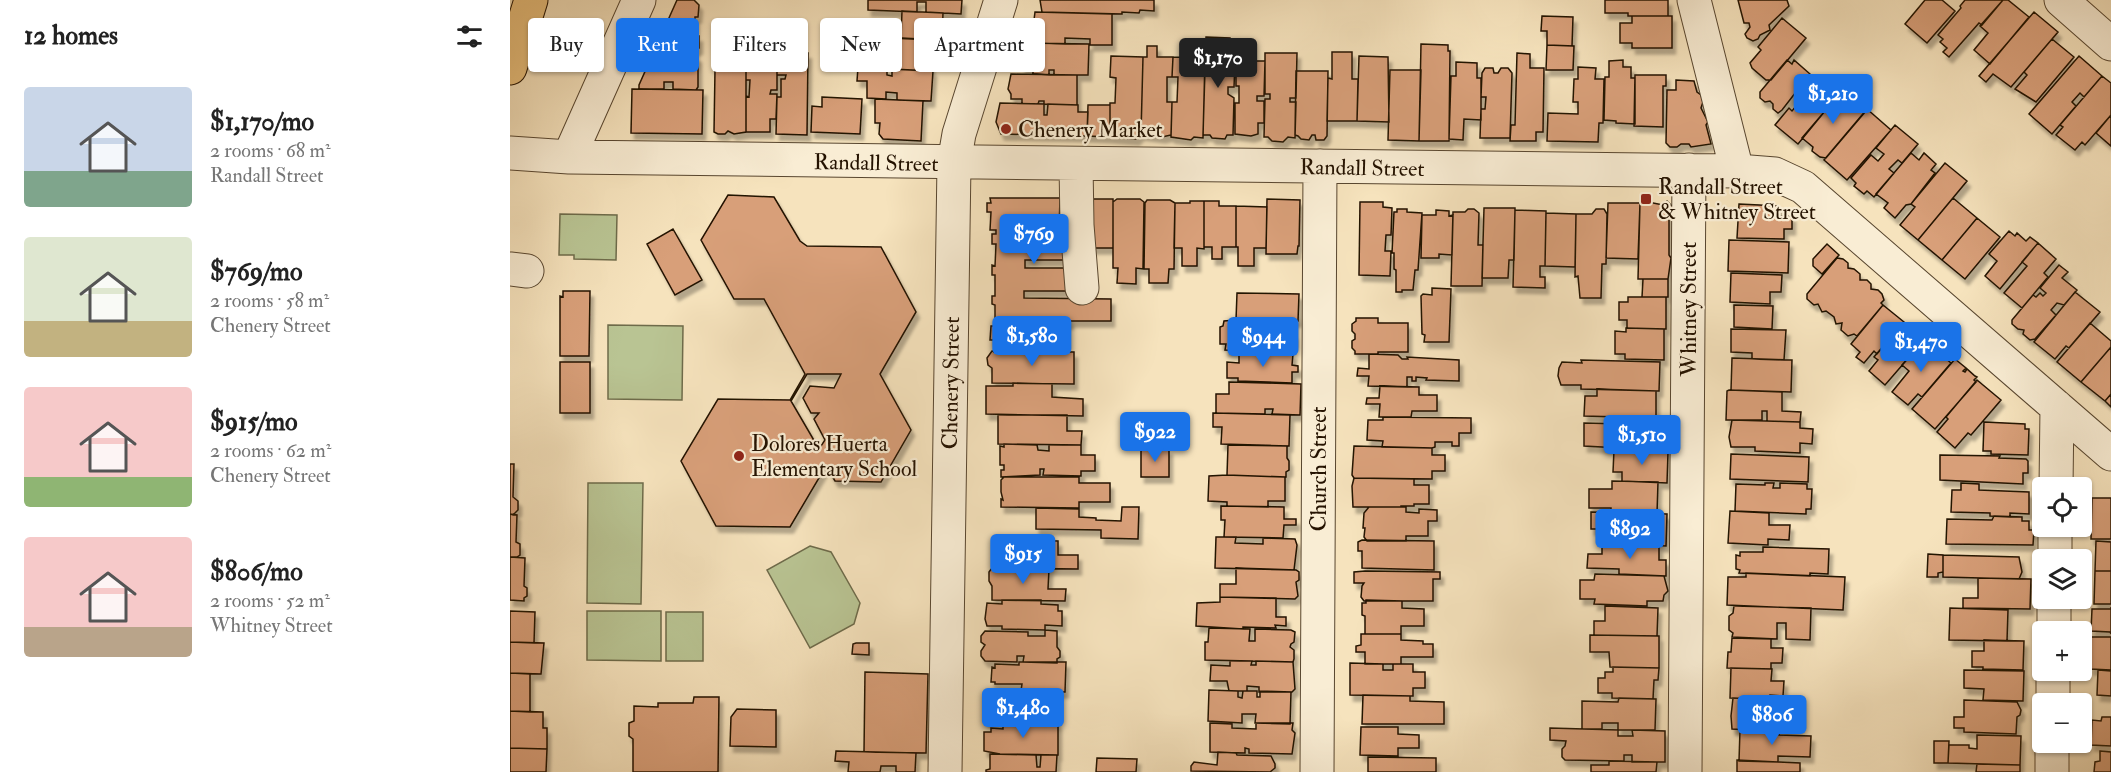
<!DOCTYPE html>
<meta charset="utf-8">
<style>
:root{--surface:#fff;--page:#f6f6f6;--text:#222;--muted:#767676;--accent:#1a73e8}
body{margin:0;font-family:"IM FELL Double Pica",serif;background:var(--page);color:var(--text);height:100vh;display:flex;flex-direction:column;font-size:22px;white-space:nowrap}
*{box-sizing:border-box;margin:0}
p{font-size:20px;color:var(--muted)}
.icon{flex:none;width:33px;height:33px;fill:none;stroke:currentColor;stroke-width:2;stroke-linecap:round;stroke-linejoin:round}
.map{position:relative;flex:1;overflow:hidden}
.panel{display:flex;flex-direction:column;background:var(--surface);width:510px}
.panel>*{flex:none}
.top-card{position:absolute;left:18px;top:18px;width:570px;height:54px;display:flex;gap:12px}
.fabs{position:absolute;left:1522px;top:477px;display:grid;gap:12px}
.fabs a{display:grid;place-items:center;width:60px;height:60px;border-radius:6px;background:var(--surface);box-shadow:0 2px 4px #0004;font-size:30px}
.price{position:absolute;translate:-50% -51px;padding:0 14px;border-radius:6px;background:var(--accent);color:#fff;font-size:20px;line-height:39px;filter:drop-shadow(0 2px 3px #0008)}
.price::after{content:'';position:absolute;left:50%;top:36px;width:18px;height:14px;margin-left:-9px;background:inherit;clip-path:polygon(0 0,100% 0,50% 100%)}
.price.active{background:#222;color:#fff}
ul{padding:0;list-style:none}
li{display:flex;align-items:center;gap:18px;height:150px;padding:0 24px}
li span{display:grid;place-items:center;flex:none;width:168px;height:120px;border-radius:6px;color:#555}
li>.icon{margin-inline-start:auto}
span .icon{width:72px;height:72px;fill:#fffc;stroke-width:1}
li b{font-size:26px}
h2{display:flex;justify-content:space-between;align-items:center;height:72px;padding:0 24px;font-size:26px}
.tag{padding:0 21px;border-radius:6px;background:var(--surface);box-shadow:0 2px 4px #0004;font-size:21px;line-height:54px}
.tag.active{background:var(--accent);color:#fff}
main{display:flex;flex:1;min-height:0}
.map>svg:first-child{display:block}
.green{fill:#b9c493;stroke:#6e6b4a;stroke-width:1.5}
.building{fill:#d89f79;stroke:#241200;stroke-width:1.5;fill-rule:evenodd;filter:url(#shadow)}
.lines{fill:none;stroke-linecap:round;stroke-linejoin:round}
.minor-casing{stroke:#58462f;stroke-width:35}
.major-casing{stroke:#241200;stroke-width:35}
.minor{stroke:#f9edd4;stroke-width:33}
.major{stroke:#ebc27e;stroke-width:33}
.poi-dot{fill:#8f2418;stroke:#f9edd4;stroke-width:2}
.labels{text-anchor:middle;stroke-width:4.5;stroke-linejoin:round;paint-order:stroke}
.poi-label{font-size:22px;fill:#241200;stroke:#f9edd4;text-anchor:start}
.street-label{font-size:22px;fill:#241200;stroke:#f9edd4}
</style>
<main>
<section class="panel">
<h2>12 homes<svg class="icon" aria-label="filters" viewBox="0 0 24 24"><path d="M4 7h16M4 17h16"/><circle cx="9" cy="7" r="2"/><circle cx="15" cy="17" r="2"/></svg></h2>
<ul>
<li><span style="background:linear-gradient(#c9d6e8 70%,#7fa58c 0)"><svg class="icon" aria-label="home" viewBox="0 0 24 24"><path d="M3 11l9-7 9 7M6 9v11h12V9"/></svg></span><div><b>$1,170/mo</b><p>2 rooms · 68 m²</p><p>Randall Street</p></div></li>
<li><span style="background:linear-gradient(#dfe7d0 70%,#c2b280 0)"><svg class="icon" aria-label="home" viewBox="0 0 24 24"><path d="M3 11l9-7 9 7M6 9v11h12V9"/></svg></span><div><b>$769/mo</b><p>2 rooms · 58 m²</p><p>Chenery Street</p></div></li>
<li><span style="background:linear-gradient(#f6c9c9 75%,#8fb573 0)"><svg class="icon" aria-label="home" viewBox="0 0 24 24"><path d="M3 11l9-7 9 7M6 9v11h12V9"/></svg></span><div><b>$915/mo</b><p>2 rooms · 62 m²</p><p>Chenery Street</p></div></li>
<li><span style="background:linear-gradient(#f6c9c9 75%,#b9a48a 0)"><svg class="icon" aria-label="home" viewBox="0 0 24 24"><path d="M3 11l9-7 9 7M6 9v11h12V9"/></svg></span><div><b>$806/mo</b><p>2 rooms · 52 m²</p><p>Whitney Street</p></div></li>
</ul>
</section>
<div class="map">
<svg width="1601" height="772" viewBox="0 0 1601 772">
<defs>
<filter id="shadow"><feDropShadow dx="3.5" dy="6" stdDeviation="1.5" flood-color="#0004"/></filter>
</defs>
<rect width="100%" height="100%" fill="#f6e3bd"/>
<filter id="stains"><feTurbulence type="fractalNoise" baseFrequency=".00333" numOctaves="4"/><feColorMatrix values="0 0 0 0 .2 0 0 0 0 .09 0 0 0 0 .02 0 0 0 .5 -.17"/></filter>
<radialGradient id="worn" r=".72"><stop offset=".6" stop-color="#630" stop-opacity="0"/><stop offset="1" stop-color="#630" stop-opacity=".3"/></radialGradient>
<!-- green -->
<path class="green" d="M50,214L107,215L106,260L64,259V255H49Z
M98,325L173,326L172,400L98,399Z
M78,483H133L131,604L77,603Z
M300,546L321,552L350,603L344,624L300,648L257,570Z
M77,611H151V661L77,660Z
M156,612H193V661H156Z"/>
<!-- building -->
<path class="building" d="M167,0H184L189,5L188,17H185L184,36H189V48L184,51V55L188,57V87L186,90L163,89V82H154V89H129V85Z
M358,0H452L451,14L416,12V2H407V12L358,10Z
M530,0H644V11L630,10L629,13L612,12V14L532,12Z
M1095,0H1158V16H1118V13H1095Z
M1228,0H1277L1279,6L1259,25L1260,30L1250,35L1248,39L1243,41L1237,38L1235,34L1240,27L1239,23H1234Z
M1415,0H1432L1445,11L1417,43L1395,24Z
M1455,0H1493L1472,25L1469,23L1439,57L1433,52L1437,48L1430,42L1433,39L1428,35L1451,8L1450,6Z
M1493,0H1498L1519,17L1480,64L1464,50L1478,33L1470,26Z
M392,11L433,13L432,40L391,38Z
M525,12L602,14V45H580V39L555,38V44L524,43L522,36Z
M1524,12L1548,32L1501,87L1483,74L1476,82L1469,76Z
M1032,16L1063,17L1062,46L1037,45V31H1031Z
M1122,16H1162V48H1122V43H1110V23H1122Z
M1272,18L1296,38L1261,80H1256L1242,68L1240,63L1251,50L1248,47Z
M696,37L720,38L719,62H725L724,87H718V94L724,98L723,135H717L715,139L702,138L700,135H693Z
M381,38L422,40L421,71L380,69Z
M241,39H260V52H267V90H261L260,94H267L266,119H260V132H236V96L239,97L240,80H236V52H241Z
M1542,39L1564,57L1526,102L1505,89L1517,75L1514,72Z
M513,43L579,44L578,75H544V70H539V75L523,74V68H512Z
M911,44L938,45V51H940L939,141H909Z
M1037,45L1064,46L1063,70H1036Z
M637,46H647V57H663L662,77H657V102H662L661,135L652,137L631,134L633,57H637Z
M267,52L298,53L297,135L266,134L267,97H271V79H275L276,75H267Z
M822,52H842V79H848L847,121H817L818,78L822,79Z
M755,53H787L786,98H780V102H786L785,138L778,137L773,142L762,141L758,137H754L755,99H760V94H755Z
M1007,53L1020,54V68H1034L1033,132H1026V141H1000L1001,125H1005Z
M601,56L633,57L631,134L626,139L600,137V103H605L606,78L600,77Z
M849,56L878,57L879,122L847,121Z
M1569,56L1592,76L1574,97L1570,93L1562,102L1566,106L1542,134L1519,114Z
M663,57L695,58L693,138L684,137L681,140L661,137L662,102H667L668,77H662Z
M1113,60V67H1121V78H1125V124L1106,123V121L1094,120L1095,77H1099V61Z
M1277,60L1282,64L1284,60L1300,74L1272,110L1268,113L1263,109V104L1260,101L1255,102L1250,98V92Z
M726,61H755L754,96H747V101H754V123H748V134L741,136L725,134V103H729V86H726Z
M946,62L967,63V78H971V120L954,119L953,140L939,139L941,76H946Z
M348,67L377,69V75L382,76V69L423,71L421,101L387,100V93L376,92V99L357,98V81H347Z
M1068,67L1086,68L1085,79H1094L1093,123H1089L1088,142L1037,141L1038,113L1068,114V102H1063L1064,79H1068Z
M975,68H983L984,73H988L991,68H998L1002,73L1000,138H970L971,109H975L976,97H971L972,73Z
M205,70H236V132L224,134L218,131L215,134H208L204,132Z
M880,70H911L909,141L878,140Z
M786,71H818L817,136L814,140H806L805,135H802L799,140L791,139L788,136L785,135Z
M501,74L567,75V105L534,104V101H529L528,104H512V99H501V94L498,89Z
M1125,75H1156V86H1153V127L1124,126Z
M1592,76L1601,83V115L1575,145L1572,142L1565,150L1546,135L1553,127L1550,125Z
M1320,78L1331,87L1322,97L1325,99L1288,144L1265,125L1279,108L1282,111L1290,101L1287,98L1302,80L1311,88Z
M1166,80L1184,81L1187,92L1191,95L1193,102L1191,108L1198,122L1196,125L1201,144L1181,147L1179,144H1171L1167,147H1160L1156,143L1157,90H1166Z
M122,89L193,90L192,134L121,133Z
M1331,92L1337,94L1341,101L1355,112L1316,158L1310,157L1302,151L1303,147L1292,138Z
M312,97L352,99L350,134L301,132L302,106L312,107Z
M365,99L413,101L411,141L373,139L369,134L370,123H365Z
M490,103L534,104V115H537L538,104L568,105V112H578L577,136L491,134L486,122Z
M578,105H600V137L577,136Z
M1357,109L1381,130L1337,180L1314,160Z
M1601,115V146L1586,133Z
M1385,125L1408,144L1392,163L1388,160L1379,169L1384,173L1364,197L1357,191L1354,194L1344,186L1346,183L1341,178L1361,155L1368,161L1374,154L1366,148Z
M1401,153L1409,160L1414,153L1426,164L1421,170L1425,173L1401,204L1396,205L1385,218L1374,208L1378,203L1366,194Z
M1435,163L1457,181L1408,240L1390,225L1405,207L1401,204Z
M218,195L264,197L290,241L297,246L371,247L406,312L370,374L401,430L371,482L325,481L316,466L280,527L206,526L171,461L208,399L280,400L295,374L254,299H224L191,240ZM297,374H331L324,388L300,386L293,398L301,413H309L304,419L315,440L309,449L281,401Z
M480,198H550L549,231L516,230V237H560V260H515V268H560V291H514V298L601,299V321H559L560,323L485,322V305L482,304V296H485V275H482V265L485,266L486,244H482V234H486V230H480L481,212H477V203H481Z
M1443,198L1467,218L1432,260L1408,240Z
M572,199H603V248H582Z
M607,199H630L634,202L633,269L626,268V284L607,283L608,268H603V202Z
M757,199L790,200L789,246H788L787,254H756Z
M637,200H660L665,203L664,269H659L658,283H639V269H634L635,203Z
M680,201H694V249L687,248V266H672V248H664L665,203H680Z
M694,201H709V206H726V247H712V259H702V247H694Z
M1133,201L1153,205L1157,201L1163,207L1159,210V255L1161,258L1158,279H1128L1130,203Z
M850,202H873V207L882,208L881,235H876L875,251H881L880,276L849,275Z
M1098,203H1130L1128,259L1096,258Z
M1229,204L1269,206L1268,216H1282V229H1274V239L1227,238Z
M726,206L757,207L756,248H744V266H728V247H726Z
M974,208H1005L1004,260H999L998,278H972Z
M887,209H897V212L912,213L908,270H905L903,290H892V292H886V270L884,269V253H882L884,212H887Z
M958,209H964L969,213L968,245H973L972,286H941L943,212H955Z
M1086,209H1094L1097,214L1096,264H1092L1091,298H1070L1068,276L1065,277L1066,214H1082Z
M926,210L939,211V216L943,215L942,255L929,254V258H911L912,215H926Z
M1005,210L1036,211L1035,266H1030V277H1035V288L1003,287Z
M1036,213L1066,214L1065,267L1035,266Z
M1467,218L1490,237L1455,279L1432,260Z
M163,229L192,280L165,295L137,244Z
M1499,231L1505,236L1507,233L1516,241L1520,237L1528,243L1490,289L1475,276L1487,261L1479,254Z
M1219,240L1279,242L1278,273L1218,271Z
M1528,243L1546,259L1534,273L1538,277L1512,308L1494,293L1517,266L1512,262Z
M1317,244L1329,255L1312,274L1303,266V259Z
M1327,258L1333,259L1338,263V268L1344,269L1350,274V280H1357L1361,284V289L1368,290L1372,294L1374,300L1371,303L1373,305L1347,336L1344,334L1338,336L1331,330L1332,323L1326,324L1324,317L1316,311L1312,312L1308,304L1304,305L1297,299V294Z
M1549,265L1558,272L1552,278L1567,290L1554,305L1547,303L1541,310L1546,315L1525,339L1520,340L1513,334L1514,330L1508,329L1502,324V320L1523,295L1526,297L1530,293L1533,296L1536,293L1530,288Z
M1221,273L1272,275L1271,292H1260V304L1220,302Z
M1133,279H1158V297H1132Z
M922,288L941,289L939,342H914L915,335L912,334L911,296L913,294L922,295Z
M53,291H80L79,356H50V296L53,297Z
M1565,292L1590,312L1559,348L1556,346L1545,359L1524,342Z
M727,293L789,294L788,321L726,320Z
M1118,297H1156V329L1117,328V320H1109V302H1118Z
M1224,305L1263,306L1262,329L1224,327Z
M1373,305L1394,322L1367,354L1364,351L1354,363L1346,357L1350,352L1341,344Z
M846,318H868V323H898V352H868V354H845V351L842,348V341L845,339V334L842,331V324L846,321Z
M726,320L779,321L778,334H784V342H778V351L715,350L716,344H710V327L713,326L714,321Z
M504,322H527V326H550V348H525V352H484V340H480L481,326H485V324H504Z
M1394,322L1414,340L1375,385L1359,371L1368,360L1364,357Z
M1580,323L1601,341V347L1571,382L1547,362Z
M1116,328L1154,329V360L1115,359V354H1105V331L1116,332Z
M1221,329L1276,330L1274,360L1242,359V353L1221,352Z
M1414,340L1441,363L1412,397L1408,394L1398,405L1382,392L1399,371L1392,365Z
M1601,347V394L1595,401L1571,382Z
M482,351L564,352V384L482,383V368L478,365L477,358Z
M729,353L783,354L782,365L788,366V372H782V383L728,381V378H717V362L729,363Z
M859,354L888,355L892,359H898L897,357L949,360V381L916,380L917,378L906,377V381H902V377H897V387L858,386L859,376H847L848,368L859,369Z
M1222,358L1282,360L1281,392L1221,390Z
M1445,359L1456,368L1453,371L1455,372L1457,369L1465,376L1467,377L1464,380L1466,382L1425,429L1402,409Z
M1071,360L1150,362L1149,391L1071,389V385H1051L1048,376L1049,368L1052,362L1072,363Z
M50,362H80V413H50Z
M1467,380L1491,400L1461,435L1458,433L1445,448L1427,432L1438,419L1436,417Z
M719,382L791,384L790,415L762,414L763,409H755V414L706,413V394H719Z
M503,383L542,384V397L573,399V416L476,414V386H503Z
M870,386L909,387V395H927V411H902L901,417H869L870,404H856L857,398H869Z
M1087,389L1146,391V422L1110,420V417L1074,416L1075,396H1087Z
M1219,390L1272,392V411L1291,412L1290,422L1257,421V411H1252V420H1216L1217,391Z
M1601,394V407L1595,401Z
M703,413L780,415L779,446L711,444L712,427H703Z
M488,415H557V431H572L571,445L488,444Z
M873,417L961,418V433H949V446H942V442H925V447L922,448L872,447L873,441L857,440L858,420H873Z
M1111,420L1157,422L1156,452L1110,450V448L1074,446V423L1111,424Z
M1222,420L1290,422V428L1303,429L1302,444L1290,443V453L1245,451V447H1221L1219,437Z
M1474,422L1515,424V429H1519L1518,455L1481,454V451H1473Z
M494,444L527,445L528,450L539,451V445H571V455H585V471H571V476L533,475L534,469H530V475L491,477V470H494V465H490V446L494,447Z
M718,445L777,446V458L779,461V470L776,472V477L717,475Z
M844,446L922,448V455H935V471H922V479L844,478L842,475Z
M631,449H659V477H631Z
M1104,450L1158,452L1157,483L1112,481V472H1103Z
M1221,454L1299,457L1298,482L1220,479Z
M1430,455L1490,456L1489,458L1516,459L1518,461V473H1513V484L1430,480Z
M0,464H4L3,497L8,501V510L3,515L0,514Z
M717,475L775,477V501H758V507L717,506V502L698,501L699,476Z
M494,477H569V483H600V502H569V508L491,507V499L493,500L491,492V480Z
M844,478L904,479V485H919V504H904V506H891V507H843L842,486Z
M1102,481L1148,482L1147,514L1101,512V508H1079V489H1102Z
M1255,483H1264L1263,488H1270V483L1297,484V489H1302L1301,509H1296V514L1225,511L1226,484L1255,485Z
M1451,483L1469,484V490L1519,492V514L1500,513V517L1480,516V513L1441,512L1442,490H1451Z
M1582,498H1601V539H1581Z
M711,506L774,507V519H786V525H774L773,538L714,537L715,520H711Z
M612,507H629L628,539L591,538V530L526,529V508L569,509V517L586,518V520L611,521Z
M859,507H896V512L909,513V509L927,510V521H918V536H896V541H857L854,537L855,528H853L854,513Z
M1220,511L1259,513V525H1280L1279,540L1258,539V545L1218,543Z
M1081,512L1157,514L1156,546L1121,544L1120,541H1111L1107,544H1092V529H1081Z
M0,514L7,515L6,542L10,544V555L7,557H0Z
M1484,516L1512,517V521H1519V530H1524L1523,545L1436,544L1437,519L1482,520Z
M706,537H726L725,543L753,544V538L785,539L787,545L784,570L705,568Z
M489,540L548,541V555H568V569L489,568Z
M852,540L924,541V570L852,568V551H848V542Z
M1586,541L1601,542V571H1585Z
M1092,544L1149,545V560H1156V576L1109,574V569L1077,568L1078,554H1092Z
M1253,547L1319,549L1318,574L1300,573V576L1229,573L1230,570L1226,569V555L1230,556V552H1253Z
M1418,554L1433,555V572L1428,573V577H1417Z
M1433,555L1509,557L1512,572L1509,579L1433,577Z
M0,557L15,558L14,586L17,588V596L14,598V601L0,600Z
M482,568L539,569L538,589H556L555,601L482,600V586L479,581V572Z
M726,568L786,570L789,572V580L786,582L788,596L785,599L710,597V584H726Z
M855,571L930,572V579H923V601H854L851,597L852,586L854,583H844V572Z
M1585,571H1601V604H1584Z
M1236,573L1335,577L1333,610L1217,605L1218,577H1236Z
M1085,574L1154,576L1158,591L1154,595L1153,601H1137V606L1084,604L1085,599H1070V580H1084Z
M1468,578L1521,579L1520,609L1453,608V598H1468Z
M710,597L766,598V617H776V626L765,625L766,628L733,627V629L686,626L687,603L710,602Z
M492,600H531V604L548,605V611H552V626L535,625V630L492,629V626H477L475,619L477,603L492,604Z
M856,600L892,601V608L914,609V626H891V634H855V616L852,615V603H856Z
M1095,606L1148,608L1147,636L1084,635V621H1095Z
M1224,606L1301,608L1300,640L1276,639V623H1267V639L1222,637L1223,633L1219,630V616L1223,613Z
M1601,607V634L1600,632L1581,631L1582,609H1601Z
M1440,608L1498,610L1497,641L1439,640Z
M0,611L25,612L24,643L0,642Z
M699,628L740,629L739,641H745V629L781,630L785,632L784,642L781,644L780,647L784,650V659L783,662L695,660V642H698Z
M535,630L547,631V647L550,651V657L547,659V663L513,662L514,656H507V662L475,661L471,656V651L475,645L471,642V636L475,631L518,632V636H535Z
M851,634H891V640L913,641V644H923V657H891V664H855V652H846V646L851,645Z
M1080,635L1149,636V668L1100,667L1099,652H1080Z
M1581,637H1601V670L1580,669Z
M1222,638L1261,639V648H1273L1272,663H1261V669L1217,668L1218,652H1221Z
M1474,640L1514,641L1513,670L1473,669V667H1462V651H1474Z
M0,642L34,643L31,674L0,673Z
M346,643H359V655L342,654L343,644Z
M720,661H742L741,665H746V661L783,662L785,689L782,692H749V687L737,686V691H719L717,681H700L701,665L720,666Z
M509,662H556L555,692L511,691L512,684H485V682H481L482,667L485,668V664L509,665Z
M840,663L873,664V670H883V664H903V672H915V688H903V696L840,695Z
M1103,667L1149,668L1148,680H1144L1143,699L1102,698V693H1088V678H1095V672H1103Z
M1221,668L1262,669L1261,681H1274L1273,696L1260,695V699L1220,698Z
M1454,670L1514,671L1513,701L1473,700L1474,689L1454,688Z
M1588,670L1601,671V696L1587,695Z
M355,672L418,674L416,753L354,752Z
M0,673L20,674V712L0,711Z
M699,690L728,691V697L732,698L733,691H747V697H750V691L781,692L780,724L745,723L746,714H732V723L698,721Z
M491,691L546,692L545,723L477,722L475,720V700H491ZM494,702H510V709H494Z
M853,695L900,696V701L934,702V724H852Z
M184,697H209L208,772H123V739L119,736V723L124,721V706L148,707V703H183Z
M1109,698L1146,699L1145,730H1108V723H1092V729H1072V701L1108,702Z
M1223,698L1263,700L1262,702L1272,703V718L1262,720L1261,731L1222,729L1221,716Z
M1454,700L1507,702L1511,710L1510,715L1507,717L1506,734L1454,732V728H1444V717H1454Z
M227,709L266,710V747L220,746L221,717Z
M0,711L33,712V728H37V749L0,748Z
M1592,717H1601V746L1581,745L1582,720L1591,721Z
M493,722L548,723V755L490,754L474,751V732H481V728L493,729Z
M700,723L722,724V728L746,729V723H783L782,730L785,733L782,754L739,753V749L735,748V753L700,752Z
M851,727H888V734L909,735V748H888V756L850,755Z
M1040,728L1108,730V736H1123L1122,730L1155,731V762H1122V755H1114V761L1055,760L1052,757V749L1055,746L1056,741L1040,740Z
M1230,730L1269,731V735L1301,736L1300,757L1268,756V762L1229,761Z
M1467,735L1511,736L1510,765L1438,763L1439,745H1459V748L1467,749Z
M1424,741H1439L1438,763H1424Z
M0,748L37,749L36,772H0Z
M326,751L406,753L405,772H386V766H371L370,772H338L339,762L325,761Z
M1590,751L1601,752V772H1584L1585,762L1590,761Z
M708,752L726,753L727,755L761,756L765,764V768L760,772L681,771V766L684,762L707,765Z
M480,754L526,755L527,767H530L531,755H547L546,772H476V770L480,769Z
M858,757L926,758V772H858Z
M587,758L627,759L626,772H586Z
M1227,760L1290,763V772H1227Z
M1099,761L1147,762L1146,772H1081V765H1099Z
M1467,764L1510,765V772H1466Z"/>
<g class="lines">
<defs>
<path id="minor" d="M1184,0L1227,171
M1551,0L1601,44
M0,153L59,157L1136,170L1227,171L1265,174L1293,187L1601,454
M59,157L129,0
M566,164L567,225L572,288
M0,269L17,271
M1546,488L1547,407
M1545,560V526
M1544,632V598
M1543,704V670
M435,772L444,163L449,134L491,0
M807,772L810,166
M1175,772L1179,170
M1542,772V742"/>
<path id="major" d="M0,68L21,0"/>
</defs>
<!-- minor casing -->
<use href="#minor" class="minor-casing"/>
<!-- major casing -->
<use href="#major" class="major-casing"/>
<!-- minor -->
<use href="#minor" class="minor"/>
<!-- major -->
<use href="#major" class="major"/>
</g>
<!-- markers -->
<g class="poi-dot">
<circle cx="496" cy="129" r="6"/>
<rect x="1130" y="193" width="12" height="12" rx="3"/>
<circle cx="229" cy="456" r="6"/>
</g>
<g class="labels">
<!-- poi labels -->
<g class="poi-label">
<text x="508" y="137">Chenery Market</text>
<text x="1148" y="194">Randall Street<tspan x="1148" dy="25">&amp; Whitney Street</tspan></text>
<text x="241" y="451">Dolores Huerta<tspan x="241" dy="25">Elementary School</tspan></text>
</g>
<!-- street labels -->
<g class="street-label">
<text transform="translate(366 162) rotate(1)" y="8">Randall Street</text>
<text transform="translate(852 167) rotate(1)" y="8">Randall Street</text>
<text transform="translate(1178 309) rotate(-90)" y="8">Whitney Street</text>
<text transform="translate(440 383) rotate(-89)" y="8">Chenery Street</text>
<text transform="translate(808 469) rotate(-90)" y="8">Church Street</text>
</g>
</g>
<rect width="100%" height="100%" filter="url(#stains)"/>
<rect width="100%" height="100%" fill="url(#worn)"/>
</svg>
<div class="fabs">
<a><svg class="icon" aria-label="locate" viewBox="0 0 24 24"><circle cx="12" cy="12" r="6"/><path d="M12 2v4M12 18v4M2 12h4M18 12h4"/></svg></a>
<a><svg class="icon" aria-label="layers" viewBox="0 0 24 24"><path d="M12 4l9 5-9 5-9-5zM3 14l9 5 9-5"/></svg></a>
<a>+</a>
<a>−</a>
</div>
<b class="price active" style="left:708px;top:89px">$1,170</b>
<b class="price" style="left:1323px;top:125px">$1,210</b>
<b class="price" style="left:524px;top:265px">$769</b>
<b class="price" style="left:522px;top:367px">$1,580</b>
<b class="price" style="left:753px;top:368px">$944</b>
<b class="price" style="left:1411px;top:373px">$1,470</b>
<b class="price" style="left:645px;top:463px">$922</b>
<b class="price" style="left:1132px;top:466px">$1,510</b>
<b class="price" style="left:1120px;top:560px">$892</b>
<b class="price" style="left:513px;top:585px">$915</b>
<b class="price" style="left:513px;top:739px">$1,480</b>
<b class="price" style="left:1262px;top:746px">$806</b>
<div class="top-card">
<a class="tag">Buy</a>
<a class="tag active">Rent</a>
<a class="tag">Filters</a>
<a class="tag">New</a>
<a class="tag">Apartment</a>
</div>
</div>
</main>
